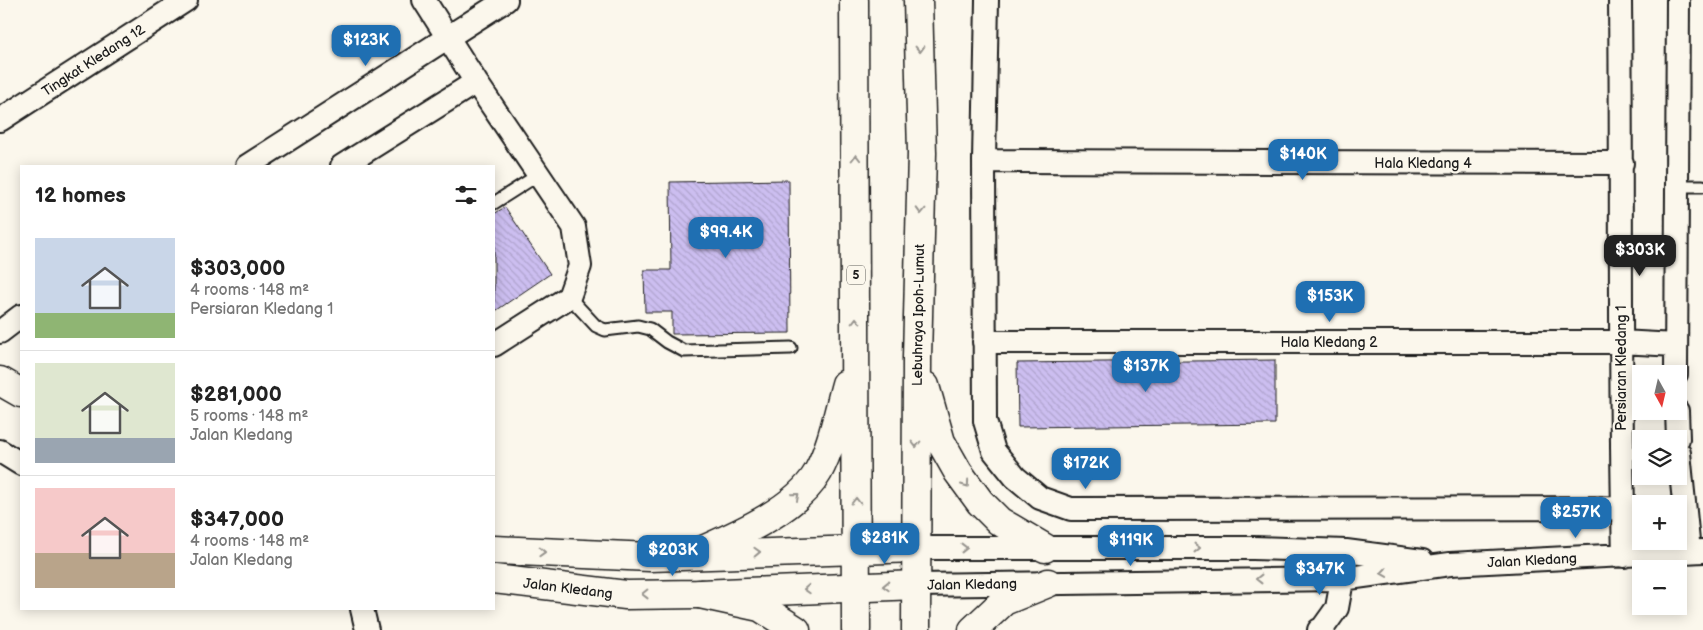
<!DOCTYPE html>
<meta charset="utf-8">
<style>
:root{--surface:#fff;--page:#f2f2f2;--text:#222;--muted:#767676;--line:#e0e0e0;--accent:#1f6fb2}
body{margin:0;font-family:"Balsamiq Sans",sans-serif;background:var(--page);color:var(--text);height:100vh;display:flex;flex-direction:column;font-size:19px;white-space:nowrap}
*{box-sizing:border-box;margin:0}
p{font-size:16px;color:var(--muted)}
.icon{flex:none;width:28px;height:28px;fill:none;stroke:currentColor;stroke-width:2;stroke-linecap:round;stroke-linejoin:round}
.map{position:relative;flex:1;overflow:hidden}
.panel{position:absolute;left:20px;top:165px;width:475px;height:445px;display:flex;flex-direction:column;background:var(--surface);border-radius:0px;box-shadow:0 2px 12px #0003}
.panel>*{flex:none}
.needle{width:32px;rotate:172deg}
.buttons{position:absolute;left:1632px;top:365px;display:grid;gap:10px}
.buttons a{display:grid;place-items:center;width:55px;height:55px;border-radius:0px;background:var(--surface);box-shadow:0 2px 12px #0003;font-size:25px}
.price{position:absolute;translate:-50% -42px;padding:0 11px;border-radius:10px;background:var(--accent);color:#fff;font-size:16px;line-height:32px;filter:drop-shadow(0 1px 2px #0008)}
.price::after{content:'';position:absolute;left:50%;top:30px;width:15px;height:11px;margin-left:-8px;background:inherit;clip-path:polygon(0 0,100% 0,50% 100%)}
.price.active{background:#222;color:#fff}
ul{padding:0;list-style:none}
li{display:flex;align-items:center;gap:15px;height:125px;padding:0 15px}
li+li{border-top:1px solid var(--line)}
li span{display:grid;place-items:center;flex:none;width:140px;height:100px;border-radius:0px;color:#555}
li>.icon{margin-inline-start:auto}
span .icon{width:60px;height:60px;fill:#fffc;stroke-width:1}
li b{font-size:21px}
h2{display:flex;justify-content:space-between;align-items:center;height:60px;padding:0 15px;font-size:21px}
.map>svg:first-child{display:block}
.building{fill:url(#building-back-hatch);stroke:#1c1c1c}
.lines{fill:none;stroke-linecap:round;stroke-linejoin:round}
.lane-casing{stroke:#1c1c1c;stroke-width:15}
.street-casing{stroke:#1c1c1c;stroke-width:26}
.secondary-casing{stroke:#1c1c1c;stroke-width:31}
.highway-casing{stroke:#1c1c1c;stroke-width:31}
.lane{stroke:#fbf7ec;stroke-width:11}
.street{stroke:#fbf7ec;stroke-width:22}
.secondary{stroke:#fbf7ec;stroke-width:28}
.highway{stroke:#fbf7ec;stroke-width:28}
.oneway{stroke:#97948e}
.labels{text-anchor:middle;stroke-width:4.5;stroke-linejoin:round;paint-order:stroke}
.shield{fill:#fbf7ec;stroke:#5f5e5a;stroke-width:1}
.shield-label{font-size:12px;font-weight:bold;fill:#1c1c1c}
.street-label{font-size:14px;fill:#1c1c1c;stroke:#fbf7ec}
</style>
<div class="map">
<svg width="1703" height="630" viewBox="0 0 1703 630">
<defs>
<pattern id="building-back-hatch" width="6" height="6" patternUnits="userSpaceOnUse" patternTransform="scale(1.25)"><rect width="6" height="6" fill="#ccbef0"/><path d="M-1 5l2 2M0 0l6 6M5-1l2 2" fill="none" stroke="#afa3cd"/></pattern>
</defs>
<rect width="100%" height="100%" fill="#fbf7ec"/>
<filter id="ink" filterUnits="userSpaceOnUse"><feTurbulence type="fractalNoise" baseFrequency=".02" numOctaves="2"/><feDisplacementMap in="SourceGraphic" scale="10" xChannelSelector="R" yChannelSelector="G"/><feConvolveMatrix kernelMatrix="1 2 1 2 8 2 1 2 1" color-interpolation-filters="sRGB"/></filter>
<g filter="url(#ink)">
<!-- building -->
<path class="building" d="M789,180L790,333L672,334V312H645L644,270H671L670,182Z
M505,207L550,274L494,312V214Z
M1275,360V424L1018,427L1017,363Z"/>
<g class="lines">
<defs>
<path id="lane" d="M1678,186H1703
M494,203L538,175
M569,297L596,326L605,330L638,326L650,329L667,342L684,351L791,348"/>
<path id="street" d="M424,0L476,82L574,227L580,266L569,297L494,345
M987,0L984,161L985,421L994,451L1015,477L1040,498L1071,509L1623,508
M1620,0C1622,185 1619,370 1624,556
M0,120L186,0
M984,161L1622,163
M247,166L506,0
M342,166L476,82
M0,332L21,316
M984,342H1621L1675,345
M1676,374L1678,0
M1677,411L1678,439
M0,451L21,464
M1679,453L1689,551
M916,548H1253L1346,551L1422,561
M916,585L1342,579L1450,564L1703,551
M362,609L367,630
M1319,630L1322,629L1337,608L1345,564"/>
<path id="secondary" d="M0,381L21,393
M494,550L650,557L916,548
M494,579L626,595L700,594L916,585"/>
<path id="highway" d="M854,0L856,630
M925,386L941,442L958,472L980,502L999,521L1045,548
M694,554C732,537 796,511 818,472C832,446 838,413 846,384
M700,594L760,607L796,630
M916,630L917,358L922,153L918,0
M973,630L1004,601L1048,583"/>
</defs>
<!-- lane casing -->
<use href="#lane" class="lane-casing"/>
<!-- street casing -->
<use href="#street" class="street-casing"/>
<!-- secondary casing -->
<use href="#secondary" class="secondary-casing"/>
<!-- highway casing -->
<use href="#highway" class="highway-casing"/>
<!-- lane -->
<use href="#lane" class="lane"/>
<!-- street -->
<use href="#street" class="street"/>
<!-- secondary -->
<use href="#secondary" class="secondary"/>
<!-- highway -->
<use href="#highway" class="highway"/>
</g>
<!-- one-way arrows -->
<defs><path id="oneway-chevron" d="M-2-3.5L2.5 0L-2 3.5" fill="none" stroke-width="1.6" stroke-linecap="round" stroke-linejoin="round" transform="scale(1.25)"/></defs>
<g class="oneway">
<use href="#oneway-chevron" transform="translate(920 49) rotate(88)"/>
<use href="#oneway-chevron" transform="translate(856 158) rotate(-90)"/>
<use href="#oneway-chevron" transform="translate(921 211) rotate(92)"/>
<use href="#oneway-chevron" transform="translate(856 321) rotate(-90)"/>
<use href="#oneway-chevron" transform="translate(916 444) rotate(90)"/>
<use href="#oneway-chevron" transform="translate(966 484) rotate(55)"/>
<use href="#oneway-chevron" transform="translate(796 496) rotate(-41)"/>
<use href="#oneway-chevron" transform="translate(856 501) rotate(-90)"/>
<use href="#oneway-chevron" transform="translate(964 548)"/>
<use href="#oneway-chevron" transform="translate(1197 548)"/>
<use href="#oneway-chevron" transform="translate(542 552) rotate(2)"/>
<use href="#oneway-chevron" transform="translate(757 552) rotate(-2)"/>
<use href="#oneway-chevron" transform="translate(1384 573) rotate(172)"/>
<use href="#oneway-chevron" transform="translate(1259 579) rotate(-180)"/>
<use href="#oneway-chevron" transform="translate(886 586) rotate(178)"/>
<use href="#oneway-chevron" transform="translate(807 589) rotate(177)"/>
<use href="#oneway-chevron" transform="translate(645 594) rotate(179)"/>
</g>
</g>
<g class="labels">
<!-- shield labels -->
<rect class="shield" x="847" y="265.5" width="18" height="19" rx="4"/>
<g class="shield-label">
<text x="856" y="279">5</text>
</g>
<!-- street labels -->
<g class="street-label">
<text transform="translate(93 60) rotate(-33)" y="5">Tingkat Kledang 12</text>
<text x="1423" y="168">Hala Kledang 4</text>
<text transform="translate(918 315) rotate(-89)" y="5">Lebuhraya Ipoh-Lumut</text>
<text x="1329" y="347">Hala Kledang 2</text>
<text transform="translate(1621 368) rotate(-90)" y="5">Persiaran Kledang 1</text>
<text transform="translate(1532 560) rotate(-3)" y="5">Jalan Kledang</text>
<text transform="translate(972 584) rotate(-1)" y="5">Jalan Kledang</text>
<text transform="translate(568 588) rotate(7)" y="5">Jalan Kledang</text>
</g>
</g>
</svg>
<div class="buttons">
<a><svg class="needle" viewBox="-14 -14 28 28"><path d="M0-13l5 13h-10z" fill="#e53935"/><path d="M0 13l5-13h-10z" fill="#767676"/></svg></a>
<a><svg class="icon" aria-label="layers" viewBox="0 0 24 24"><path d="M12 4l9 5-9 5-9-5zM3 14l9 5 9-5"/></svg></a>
<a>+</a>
<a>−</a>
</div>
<b class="price" style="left:366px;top:67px">$123K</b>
<b class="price" style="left:1303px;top:181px">$140K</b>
<b class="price" style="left:726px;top:259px">$99.4K</b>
<b class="price active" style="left:1640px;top:277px">$303K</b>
<b class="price" style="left:1330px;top:323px">$153K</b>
<b class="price" style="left:1146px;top:393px">$137K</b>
<b class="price" style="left:1086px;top:490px">$172K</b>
<b class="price" style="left:1576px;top:539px">$257K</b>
<b class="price" style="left:885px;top:565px">$281K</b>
<b class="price" style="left:1131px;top:567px">$119K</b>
<b class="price" style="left:673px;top:577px">$203K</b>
<b class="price" style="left:1320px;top:596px">$347K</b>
<section class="panel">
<h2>12 homes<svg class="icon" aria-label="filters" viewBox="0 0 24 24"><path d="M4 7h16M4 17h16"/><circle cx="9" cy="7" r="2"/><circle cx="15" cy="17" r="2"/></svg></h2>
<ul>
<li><span style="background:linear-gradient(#c9d6e8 75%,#8fb573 0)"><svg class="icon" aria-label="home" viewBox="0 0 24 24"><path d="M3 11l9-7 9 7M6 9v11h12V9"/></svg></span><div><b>$303,000</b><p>4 rooms · 148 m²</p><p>Persiaran Kledang 1</p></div></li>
<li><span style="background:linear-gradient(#dfe7d0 75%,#9aa5b1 0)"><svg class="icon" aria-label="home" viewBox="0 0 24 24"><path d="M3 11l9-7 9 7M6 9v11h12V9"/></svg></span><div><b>$281,000</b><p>5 rooms · 148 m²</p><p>Jalan Kledang</p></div></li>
<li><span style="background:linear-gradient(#f6c9c9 65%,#b9a48a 0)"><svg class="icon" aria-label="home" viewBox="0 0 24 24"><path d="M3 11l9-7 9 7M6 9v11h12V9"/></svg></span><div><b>$347,000</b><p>4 rooms · 148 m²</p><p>Jalan Kledang</p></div></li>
</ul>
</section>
</div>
